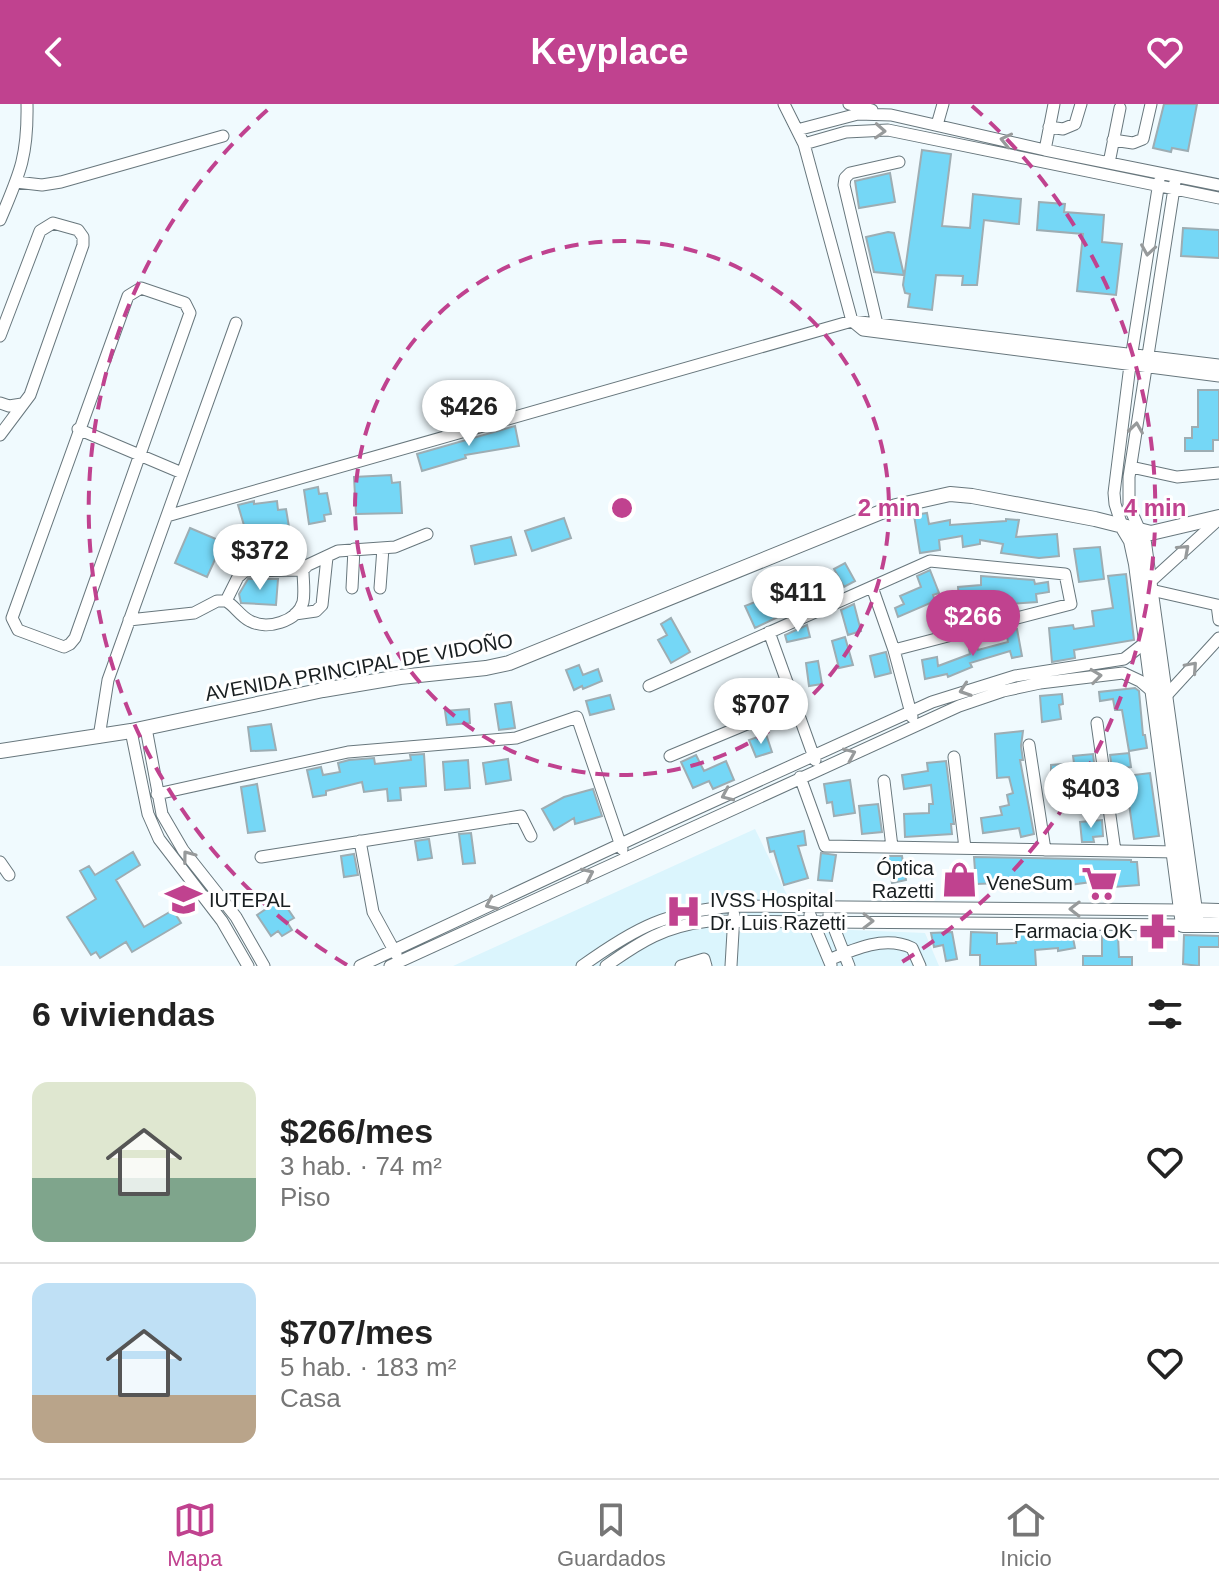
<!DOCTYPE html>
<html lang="es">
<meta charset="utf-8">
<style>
:root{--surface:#fff;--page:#f6f6f6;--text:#222;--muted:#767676;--line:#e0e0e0;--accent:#c0428f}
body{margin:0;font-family:Helvetica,sans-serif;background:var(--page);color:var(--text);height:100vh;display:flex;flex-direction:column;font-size:30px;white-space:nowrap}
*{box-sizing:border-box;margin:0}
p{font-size:26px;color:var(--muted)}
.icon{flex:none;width:44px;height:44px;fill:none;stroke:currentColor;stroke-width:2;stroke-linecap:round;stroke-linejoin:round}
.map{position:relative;height:862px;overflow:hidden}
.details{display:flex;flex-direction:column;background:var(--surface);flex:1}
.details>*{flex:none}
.price{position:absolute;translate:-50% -68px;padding:0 18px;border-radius:28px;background:#fff;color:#222;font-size:26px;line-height:52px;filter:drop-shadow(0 2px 4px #0008)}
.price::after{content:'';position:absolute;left:50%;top:48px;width:24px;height:18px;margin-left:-12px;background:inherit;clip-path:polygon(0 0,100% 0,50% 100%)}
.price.selected{background:var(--accent);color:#fff}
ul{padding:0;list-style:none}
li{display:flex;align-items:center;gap:24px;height:200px;padding:0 32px}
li+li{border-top:2px solid var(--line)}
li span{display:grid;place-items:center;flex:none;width:224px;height:160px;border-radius:16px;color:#555}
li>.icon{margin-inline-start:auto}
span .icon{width:96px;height:96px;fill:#fffc;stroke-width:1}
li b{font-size:34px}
h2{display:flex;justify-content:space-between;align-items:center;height:96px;padding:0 32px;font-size:34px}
header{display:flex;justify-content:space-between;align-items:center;height:104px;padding:0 32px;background:var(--accent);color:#fff;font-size:36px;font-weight:800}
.dock{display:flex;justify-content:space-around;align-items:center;height:112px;border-top:2px solid var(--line);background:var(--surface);font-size:22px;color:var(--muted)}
.dock a{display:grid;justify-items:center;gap:4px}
.dock .selected{color:var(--accent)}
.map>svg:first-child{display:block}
.built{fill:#dbf5fd}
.building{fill:#75d7f6;stroke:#9dadb3;stroke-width:2}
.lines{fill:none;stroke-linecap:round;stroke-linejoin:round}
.minor-casing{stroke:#68777d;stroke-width:13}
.major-casing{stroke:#68777d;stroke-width:16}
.minor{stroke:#fff;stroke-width:11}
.major{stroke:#fff;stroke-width:14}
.oneway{stroke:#979a9b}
.ring{fill:none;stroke:#c0428f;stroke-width:4;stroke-dasharray:14 10}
.labels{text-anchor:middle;stroke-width:6;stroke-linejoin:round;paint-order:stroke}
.street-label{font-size:20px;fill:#181e20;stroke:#fff}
.poi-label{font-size:20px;fill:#181e20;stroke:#fff;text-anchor:end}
.centre{fill:#c0428f;stroke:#fff;stroke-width:4}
.ring-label{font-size:24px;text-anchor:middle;font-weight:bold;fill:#c0428f;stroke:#fff;stroke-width:6;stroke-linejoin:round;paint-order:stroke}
</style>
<header><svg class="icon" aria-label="back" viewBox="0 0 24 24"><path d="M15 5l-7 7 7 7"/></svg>Keyplace<svg class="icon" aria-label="heart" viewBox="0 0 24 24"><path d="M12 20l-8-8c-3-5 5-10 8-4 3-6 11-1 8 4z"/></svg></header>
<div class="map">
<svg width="1219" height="862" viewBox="0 0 1219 862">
<rect width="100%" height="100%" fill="#f0fafe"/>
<!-- built -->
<path class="built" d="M755,725L803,824L925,829L939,862H453Z"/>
<!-- building -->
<path class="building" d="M1164,0H1197L1188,47L1172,44L1171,48L1153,44Z
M922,46L951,50L942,122L970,124L973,90L1021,95L1019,120L984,116L977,181H962L963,172L936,171L932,206L908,203L910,190L905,189L903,181Z
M890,69L895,98L859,104L855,77Z
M1039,98L1065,100L1064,108L1104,111L1102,138L1122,140L1116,191L1077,187L1083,130L1037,126Z
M1183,124L1219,126V154L1181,152Z
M888,128L894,129L904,171L874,168L866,133Z
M1198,286H1219V336H1213V347H1185V334H1192V323H1198Z
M515,322L519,342L465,351L466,354L422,367L417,350Z
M391,371L392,379L400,378L402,409L356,410L354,373Z
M318,383L319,390L327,389L331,410L324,411L325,417L309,420L304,386Z
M254,397V400L277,397L278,406L286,405L290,429L248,435L238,401Z
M927,409L929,420L950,416V421L1006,417V415L1019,416L1016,433L1057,430L1059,452L1039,454L1001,449L1003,440L980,436V440L963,443L962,432L939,436L940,446L920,449L914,411Z
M564,414L571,434L532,447L525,427Z
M190,424L223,438L207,473L175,459Z
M511,433L516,451L475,460L471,442Z
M1100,443L1104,475L1079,478L1074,445Z
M845,459L855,477L844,483L834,465Z
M930,466L939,489L933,491L935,497L898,513L895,504L904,500L900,492L921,483L917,472Z
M1126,470L1134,536L1074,546L1075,554L1052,558L1049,524L1073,521L1074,525L1094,522L1092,507L1113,504L1108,472Z
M981,472L1034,476L1035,480L1048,478L1049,488L1036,490L1037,498L972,503V506L960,507L958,483L981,481Z
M248,475H278L276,501L241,499L239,490Z
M770,492L780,512L755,524L745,502Z
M854,500L861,527L848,531L841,506Z
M945,505L949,519L934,522L931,508Z
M671,514L690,548L671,559L658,536L667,531L661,520Z
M807,521L810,533L787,538L785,531Z
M1017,525L1022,552L1012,554L1010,547L970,559L972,563L948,573L947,570L925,575L922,556L937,553L938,562L970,550L969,545L977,543L978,546L1008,538L1006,527Z
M845,533L853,561L839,564L832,537Z
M886,548L891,569L875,573L870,552Z
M818,557L822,580L809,582L806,559Z
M579,561L583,571L598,565L602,577L583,585L582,582L574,586L566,566Z
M1135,584L1139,587L1143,631H1145L1147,644L1129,647L1122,606H1115L1113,595L1100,597L1099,588Z
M1062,590L1063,600L1059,601L1061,615L1042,618L1040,592Z
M610,591L614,605L590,611L586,597Z
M511,598L515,624L499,626L495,600Z
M469,605L470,619L447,621L445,607Z
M271,620L276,646L251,647L248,623Z
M1023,627L1021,642L1023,656H1020L1034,730L1021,733L1019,724L983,729L981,714L1002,711L1000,703L1009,701L1007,691L1013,689L1009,673L997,674L995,630Z
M766,630L772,648L756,653L749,636Z
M1129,649L1131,663L1112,665L1110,651Z
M424,650L426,682L400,684L401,696L388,697L387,685L364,688L362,678L326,687V691L313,693L307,666L321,663L323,671L340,668L338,659L349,656L374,654L375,660L411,656L410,651Z
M1093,650L1096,675L1051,681V661L1074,659L1073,652Z
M696,651L704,667L726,657L734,676L713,685L709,677L693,684L681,658Z
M508,655L511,676L486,680L483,659Z
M468,656L470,684L445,686L443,658Z
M946,657L954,720H951L952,730L905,733L904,710L929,709V700H933L931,681L904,685L902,671L928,667L927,659Z
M1150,669L1159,732L1134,735L1125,672Z
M850,676L855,709L834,712L832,698L827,699L824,680Z
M257,680L265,727L248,729L241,683Z
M593,685L602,712L575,720L574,714L554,726L542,705L564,693Z
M878,700L882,728L862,730L859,702Z
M1102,716L1103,732L1093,733L1094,738H1082L1080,718Z
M804,727L806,741L798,742L808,774L784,781L774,747L770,748L767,734Z
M471,729L475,759L463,760L459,730Z
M429,735L432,754L418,756L415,737Z
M133,748L140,761L116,776L144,823L173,806L181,819L132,848L126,838L100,854L96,848L91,851L67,813L96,795L80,767L89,762L95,771Z
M821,749L836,751L832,777L818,776Z
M354,750L358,771L344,773L341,752Z
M887,752H902L906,776L892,779Z
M974,753L1131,756V758H1137L1139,781L1114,783L1113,775L1062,782V780L1035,778L976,780Z
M281,795L294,814L287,818L292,826L282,832L278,827L271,832L257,811Z
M952,828L957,855L946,857L943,841L934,843L931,829Z
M971,828L997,829V840L1016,839L1015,829L1025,828L1026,831L1072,829L1075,844L1058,847V844L1035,846L1036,862H980V851H970Z
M1184,831L1219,832V843H1199V862L1183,860Z
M1102,832H1118L1119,853H1132V862H1083V852H1102Z"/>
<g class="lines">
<defs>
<path id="minor" d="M784,0L804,40L852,217L863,226L1219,272
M849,0L872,6
M937,21L943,0
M1049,23L1063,25L1075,20L1081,0
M797,26L858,10L891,11L1045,46L1219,81
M1113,36L1133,39L1143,35L1151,0
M804,40L846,28L888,26L1219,94
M1045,46L1054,0
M1109,59L1120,4
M16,78L42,81L61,78L223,32
M0,116C20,69 28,52 27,0
M141,184L185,199L190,209L75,534L70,540L64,543L18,526L12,514L128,192Z
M877,220L844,81L845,74L850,69L899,58
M0,232L40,127L53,119L78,126L83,133V141L30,291L0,331
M0,299L9,302L22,300
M78,325L182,369
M1131,363L1177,373L1219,369
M167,412L852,217L1219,261
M1122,422L1115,400L1114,389L1130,261L1159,78
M1140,427L1129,402V373L1175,78
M1150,478L1219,415
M872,483L894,546L912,613
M352,484L354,445
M380,484L383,444
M1151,486L1217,501L1219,516
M226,497L238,473L245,467L303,466L308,461L338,447L395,443L427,430
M295,510L316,507L322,501L327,453
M129,516L194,509L217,497H226C235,502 240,512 250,517C267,526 297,518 303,498C305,488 303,476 303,466
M769,528L815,656
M649,582L930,457L1065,470L1071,500L894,546
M1165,593L1219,534
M1097,619L1115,747
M146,624L162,710L183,746L236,813L264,862
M131,627L148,710L159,735L222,817L248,862
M99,633L108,576L236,219
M1029,641L1045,746
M670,652L795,600
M954,653L965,744
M800,673L825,742L1178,748
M884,677L892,743
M157,690L348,648L516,634L577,613L622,745
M360,737L373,808L396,850
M261,753L521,712L531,732
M0,758L9,771
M810,811L831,861
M829,811L849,862
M829,856C854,845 885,831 912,844L920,862
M360,862L670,717L932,598L1015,572L1124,555L1146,538
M390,862L959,602L1003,587L1040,579L1123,569L1140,577L1153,588
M582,862C638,822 666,808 735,802L1181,806
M606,862C641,837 665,822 709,817L1183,821
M681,862L704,855L706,862
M731,862L734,811"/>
<path id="major" d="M1122,422L1131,437L1136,460L1183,821H1219
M1140,427L1144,439L1197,821
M0,647L131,627L323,586L400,573L486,564L509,559L896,402L950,390L972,392L1095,415L1151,429L1219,413
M1187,806L1219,807"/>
</defs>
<!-- minor casing -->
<use href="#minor" class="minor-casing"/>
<!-- major casing -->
<use href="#major" class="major-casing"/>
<!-- minor -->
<use href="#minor" class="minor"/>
<!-- major -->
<use href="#major" class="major"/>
</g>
<!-- one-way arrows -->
<defs><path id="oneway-chevron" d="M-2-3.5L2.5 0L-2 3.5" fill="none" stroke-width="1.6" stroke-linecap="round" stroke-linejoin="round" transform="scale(2)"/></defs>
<g class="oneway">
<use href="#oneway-chevron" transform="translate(880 27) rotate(3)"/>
<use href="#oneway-chevron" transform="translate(1006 36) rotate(-167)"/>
<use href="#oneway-chevron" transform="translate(1148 146) rotate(99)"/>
<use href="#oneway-chevron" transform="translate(1136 324) rotate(-82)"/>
<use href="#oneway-chevron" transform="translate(1184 446) rotate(-42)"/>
<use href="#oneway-chevron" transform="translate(1192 563) rotate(-48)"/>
<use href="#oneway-chevron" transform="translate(1096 572) rotate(-7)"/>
<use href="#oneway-chevron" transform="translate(965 586) rotate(161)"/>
<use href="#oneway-chevron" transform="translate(850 650) rotate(-24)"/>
<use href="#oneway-chevron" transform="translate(727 691) rotate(156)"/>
<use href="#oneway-chevron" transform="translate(188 752) rotate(-127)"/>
<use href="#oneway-chevron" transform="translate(588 770) rotate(-25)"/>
<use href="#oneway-chevron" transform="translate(491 800) rotate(155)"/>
<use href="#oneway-chevron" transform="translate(1075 805) rotate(-179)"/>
<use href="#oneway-chevron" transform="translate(868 817) rotate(1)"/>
</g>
<!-- distance rings -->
<g class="ring">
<circle cx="622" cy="404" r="267"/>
<path d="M347 861A533 533 0 0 1 272 2M972 2A533 533 0 0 1 897 861"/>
</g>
<!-- icons -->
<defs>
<symbol id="shop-bare" viewBox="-9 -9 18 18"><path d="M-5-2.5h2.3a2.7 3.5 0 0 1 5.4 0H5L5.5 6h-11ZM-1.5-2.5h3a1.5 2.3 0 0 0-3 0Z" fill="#c0428f" stroke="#fff" stroke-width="2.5" paint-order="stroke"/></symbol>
<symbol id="supermarket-bare" viewBox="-9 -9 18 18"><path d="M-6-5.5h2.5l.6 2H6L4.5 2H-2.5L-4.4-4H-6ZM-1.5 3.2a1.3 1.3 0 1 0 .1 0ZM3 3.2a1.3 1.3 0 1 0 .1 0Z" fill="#c0428f" stroke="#fff" stroke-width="2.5" paint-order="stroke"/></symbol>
<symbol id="university-bare" viewBox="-9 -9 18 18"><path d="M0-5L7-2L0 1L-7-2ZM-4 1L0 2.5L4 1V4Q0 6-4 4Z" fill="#c0428f" stroke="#fff" stroke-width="2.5" paint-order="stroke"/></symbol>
<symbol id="hospital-bare" viewBox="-9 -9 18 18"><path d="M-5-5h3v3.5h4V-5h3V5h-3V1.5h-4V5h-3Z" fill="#c0428f" stroke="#fff" stroke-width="2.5" paint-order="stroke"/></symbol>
<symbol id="pharmacy-bare" viewBox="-9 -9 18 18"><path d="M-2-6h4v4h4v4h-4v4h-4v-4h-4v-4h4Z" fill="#c0428f" stroke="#fff" stroke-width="2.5" paint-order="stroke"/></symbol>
</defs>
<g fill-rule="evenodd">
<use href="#shop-bare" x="934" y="750" width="51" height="51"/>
<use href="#supermarket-bare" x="1074" y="754" width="51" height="51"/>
<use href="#university-bare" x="158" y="770" width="51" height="51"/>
<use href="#hospital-bare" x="658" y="782" width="51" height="51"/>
<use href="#pharmacy-bare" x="1132" y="802" width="51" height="51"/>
</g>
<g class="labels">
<!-- street labels -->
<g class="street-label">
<text transform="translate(359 563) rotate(-10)" y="7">AVENIDA PRINCIPAL DE VIDOÑO</text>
</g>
<!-- poi labels -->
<g class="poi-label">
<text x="934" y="771">Óptica<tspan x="934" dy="23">Razetti</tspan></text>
<text x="1073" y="786">VeneSum</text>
<text x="209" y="803" text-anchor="start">IUTEPAL</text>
<text x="710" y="803" text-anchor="start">IVSS Hospital<tspan x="710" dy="23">Dr. Luis Razetti</tspan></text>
<text x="1132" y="834">Farmacia OK</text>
</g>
</g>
<circle cx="622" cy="404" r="12" class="centre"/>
<g class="ring-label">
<text x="889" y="412">2 min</text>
<text x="1155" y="412">4 min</text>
</g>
</svg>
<b class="price" style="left:469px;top:344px">$426</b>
<b class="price" style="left:260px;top:488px">$372</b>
<b class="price" style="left:798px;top:530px">$411</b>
<b class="price selected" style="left:973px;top:554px">$266</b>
<b class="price" style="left:761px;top:642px">$707</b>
<b class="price" style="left:1091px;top:726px">$403</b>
</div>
<section class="details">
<h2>6 viviendas<svg class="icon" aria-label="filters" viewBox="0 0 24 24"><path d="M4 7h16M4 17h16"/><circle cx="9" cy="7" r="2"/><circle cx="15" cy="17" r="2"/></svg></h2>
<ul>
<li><span style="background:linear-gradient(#dfe7d0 60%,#7fa58c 0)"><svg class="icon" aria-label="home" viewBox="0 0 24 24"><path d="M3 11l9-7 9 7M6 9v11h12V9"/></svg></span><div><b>$266/mes</b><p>3 hab. · 74 m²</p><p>Piso</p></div><svg class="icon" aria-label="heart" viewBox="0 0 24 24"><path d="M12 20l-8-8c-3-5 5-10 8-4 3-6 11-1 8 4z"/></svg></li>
<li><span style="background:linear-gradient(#bfe0f5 70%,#b9a48a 0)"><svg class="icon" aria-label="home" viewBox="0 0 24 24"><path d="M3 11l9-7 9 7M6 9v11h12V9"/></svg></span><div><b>$707/mes</b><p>5 hab. · 183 m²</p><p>Casa</p></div><svg class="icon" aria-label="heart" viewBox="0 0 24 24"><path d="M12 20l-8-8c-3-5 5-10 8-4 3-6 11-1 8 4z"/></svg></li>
</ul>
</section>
<nav class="dock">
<a class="selected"><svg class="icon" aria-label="map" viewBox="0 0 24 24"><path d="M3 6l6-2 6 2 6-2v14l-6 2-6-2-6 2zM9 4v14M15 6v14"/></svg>Mapa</a>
<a><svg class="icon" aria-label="saved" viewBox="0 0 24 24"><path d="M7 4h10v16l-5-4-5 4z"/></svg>Guardados</a>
<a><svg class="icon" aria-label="home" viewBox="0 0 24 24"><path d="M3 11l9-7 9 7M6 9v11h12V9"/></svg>Inicio</a>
</nav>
